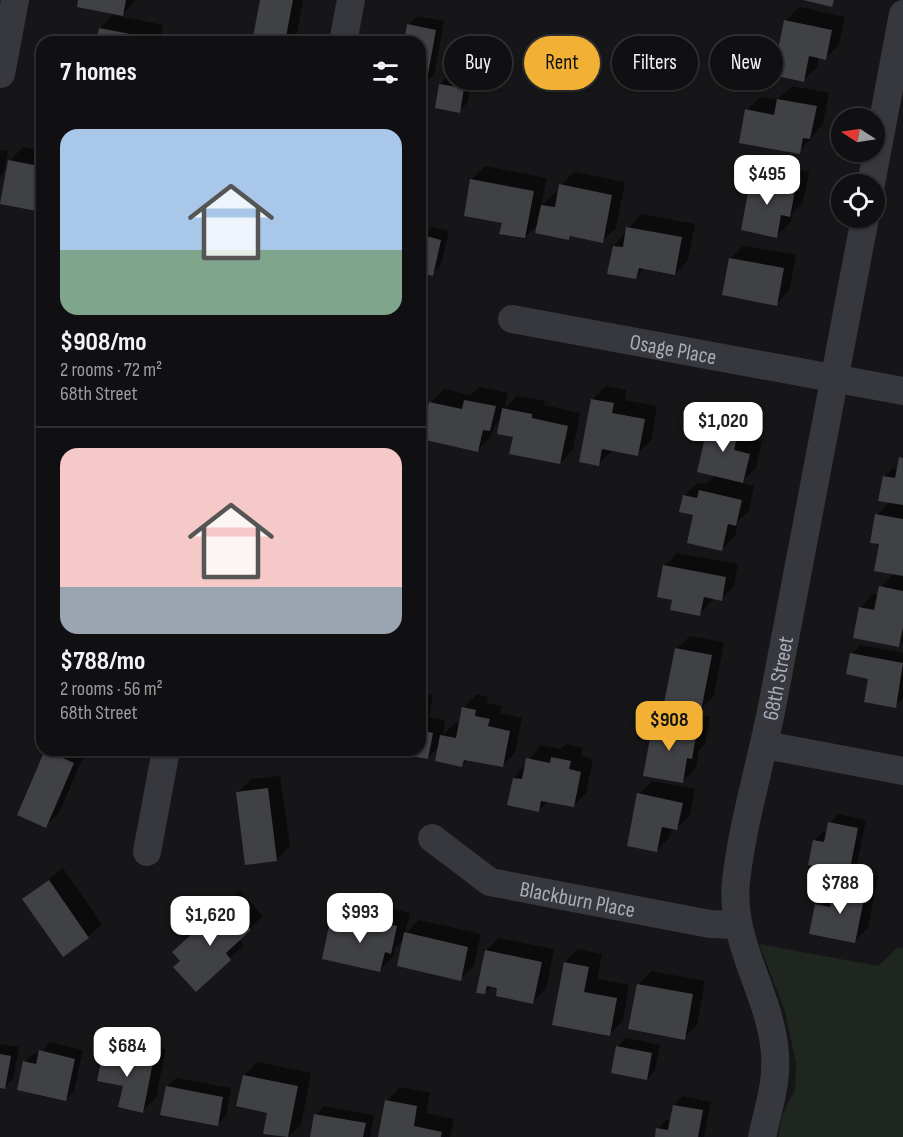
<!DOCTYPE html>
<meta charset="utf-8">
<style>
:root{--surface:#101012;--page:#1e1e20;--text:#f1f3f6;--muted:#9c9d9f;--line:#303032;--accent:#f2b134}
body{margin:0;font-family:"Sofia Sans Condensed",sans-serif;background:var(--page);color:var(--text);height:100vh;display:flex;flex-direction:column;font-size:22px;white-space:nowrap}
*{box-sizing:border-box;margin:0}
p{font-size:20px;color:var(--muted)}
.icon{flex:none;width:33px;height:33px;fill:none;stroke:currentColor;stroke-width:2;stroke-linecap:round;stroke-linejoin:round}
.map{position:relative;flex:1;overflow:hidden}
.details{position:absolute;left:36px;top:36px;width:390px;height:720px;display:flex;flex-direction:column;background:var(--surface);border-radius:18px;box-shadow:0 2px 4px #0004,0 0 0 2px var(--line)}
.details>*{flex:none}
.banner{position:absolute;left:444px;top:36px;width:369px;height:54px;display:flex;gap:12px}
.needle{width:39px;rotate:282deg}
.tools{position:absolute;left:831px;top:108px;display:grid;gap:12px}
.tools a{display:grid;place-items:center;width:54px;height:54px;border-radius:50%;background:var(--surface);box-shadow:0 2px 4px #0004,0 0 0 2px var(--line);font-size:30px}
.price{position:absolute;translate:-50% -51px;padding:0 14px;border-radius:12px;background:#fff;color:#222;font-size:20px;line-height:39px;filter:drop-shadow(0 2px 3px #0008)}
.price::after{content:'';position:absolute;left:50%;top:36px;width:18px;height:14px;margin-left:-9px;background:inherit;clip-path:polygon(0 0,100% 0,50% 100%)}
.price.on{background:var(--accent);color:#111}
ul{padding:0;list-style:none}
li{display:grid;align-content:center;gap:12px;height:318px;padding:0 24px}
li+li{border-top:2px solid var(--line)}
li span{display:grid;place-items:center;height:186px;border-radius:18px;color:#555}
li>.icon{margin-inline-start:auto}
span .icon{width:108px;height:108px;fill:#fffc;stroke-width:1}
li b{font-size:26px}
h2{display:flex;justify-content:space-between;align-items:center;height:72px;padding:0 24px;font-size:26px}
.chip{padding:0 21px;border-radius:27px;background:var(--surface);box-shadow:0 2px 4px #0004,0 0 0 2px var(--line);font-size:21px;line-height:54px}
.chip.on{background:var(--accent);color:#111}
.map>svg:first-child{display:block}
.green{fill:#1e261f}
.shadow{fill:#0007}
.building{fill:#404145}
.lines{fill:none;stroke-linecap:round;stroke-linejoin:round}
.minor{stroke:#37383d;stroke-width:28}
.labels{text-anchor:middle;stroke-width:6;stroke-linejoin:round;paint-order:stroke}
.street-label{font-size:22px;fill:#a8adb8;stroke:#111113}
</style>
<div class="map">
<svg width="903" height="1137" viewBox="0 0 903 1137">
<rect width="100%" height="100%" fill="#161618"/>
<!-- green -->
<path class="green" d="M759,944L878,966L898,947L903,948V1137H778L782,1116L795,1089L796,1064L785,1011Z"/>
<!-- shadow -->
<path class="shadow" d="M80,0H136L123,14Z
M262,0H303L296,38L292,42H253Z
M799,7L845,17L839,45L826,58L819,57L817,67L804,80L786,20Z
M113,15L163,25L160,42H97L100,28Z
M417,16L444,21L434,75L425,83L420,82V42H405L408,25Z
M449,76L472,80L468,102L460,111L440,84Z
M792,86L829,93L823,124L799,152L747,110L760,97L777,100Z
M23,147L42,151V210L10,161Z
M0,150L8,151L4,172L0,176Z
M766,164L809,172L803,202L792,213L790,223L776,236L753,177Z
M485,166L547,178L541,206L556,192L559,193L561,185L574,172L625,182L616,228L602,241L572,235L569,239L539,223L525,237L503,222L472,179Z
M641,214L695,224L688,260L675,274L645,268L636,278L614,246Z
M432,227L449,231L441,265L432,274L420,271V251L424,236Z
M743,246L796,255L789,291L776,304L730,259Z
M606,386L626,390L625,400L657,406L651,441L637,454L612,451L598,464L593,399Z
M479,387L508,393L505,408L517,396L545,401L544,405L580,413L573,449L560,463L515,435L502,417L494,426L491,437L478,450L423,438L431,402L444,389L471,395Z
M724,407L751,414L746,437L762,441L756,468L741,483L754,486L749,511L738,521L735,536L722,549L684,496L697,483L706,484L716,475L710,421Z
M903,455V641L899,645L860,608L873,594L879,596L881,587L894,573L880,543L877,515L890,501L884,477L893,468L898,469Z
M677,553L738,564L734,586L721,599L714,598L700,614L673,598L664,566Z
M690,636L724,642L714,696L701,709L676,649Z
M860,645L903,653V698L895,706L852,654Z
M420,693L433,695L429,717L445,720L443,735L455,723L460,724L464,707L477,694L488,697L487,703L502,706L500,713L522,718L515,753L502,766L468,759L462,765L439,746L428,758L400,750H420Z
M668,710L710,717L705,744L699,750L696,768L682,782L655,723Z
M566,744L583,748L581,756L593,759L586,793L573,806L548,801L539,811L514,778L541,745L560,749Z
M86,750L59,813L46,826V751Z
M280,776L290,846L277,860L237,793L251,779Z
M652,781L695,789L690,815L677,828L672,827L670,837L657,850L639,794Z
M838,814L866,820L857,863L850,870L878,876L868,928L855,941L816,904L829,891L834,892L836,884L848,872L814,841L823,832L828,833L830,823Z
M63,868L102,924L88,937L24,899Z
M240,891L263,916L238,939L244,945L196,990L182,960L188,939Z
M380,906L410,913L405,934L419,920L481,934L474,966L460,979L405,939L395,948L393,957L380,970L332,922L345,909L372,915Z
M499,938L554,949L546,989L533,1002L492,985L485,993L486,951Z
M578,949L602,954L597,979L629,985L623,1021L609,1034L565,962Z
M651,971L705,981L697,1025L684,1038L638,985Z
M132,1031L137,1032L135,1043L166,1049L156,1098L142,1111L104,1052L118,1039L123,1040Z
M626,1038L660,1045L655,1070L647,1079L617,1047Z
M49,1042L83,1050L74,1091L65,1100L25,1062L34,1053L40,1054Z
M0,1044L19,1047L13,1079L5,1087H0Z
M257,1062L311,1073L301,1125L288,1137L264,1133L269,1111L244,1076Z
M176,1078L231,1088L226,1116L217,1125L167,1086Z
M400,1087L430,1093L426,1113L454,1119L450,1137H379L387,1101Z
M683,1096L711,1102L704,1137H656L658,1129L666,1120L671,1121L674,1105Z
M324,1106L374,1115L370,1137H311L315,1115Z"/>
<!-- building -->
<path class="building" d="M78,0H126L123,16L77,7Z
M260,0H293L285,42H252Z
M803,0H834L832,7Z
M784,20L832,30L826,60L809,56L804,82L773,75Z
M407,24L436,30L426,85L420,84V42H404Z
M99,28L151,38L150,42H96Z
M439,84L464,88L460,113L435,108Z
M777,99L817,106L810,139L803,138L800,154L739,143L745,109L774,115Z
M34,159L42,161V212L0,204L8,160L34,165Z
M751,176L796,185L790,217L781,215L777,238L741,230Z
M470,179L534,191L525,238L499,234L502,223L464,216Z
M559,184L612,195L603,243L570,236L569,240L535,233L541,205L555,207Z
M626,227L682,237L675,275L639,268L636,279L607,274L613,246L623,247Z
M422,235L441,240L433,276L420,273Z
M729,258L784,268L777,306L722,295Z
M591,399L614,403L612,413L645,419L638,456L602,449L599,466L579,462Z
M464,400L496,406L490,431L483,430L478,452L421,439L429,402L462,409Z
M502,408L532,414V418L568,426L560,464L509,454L513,437L497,434Z
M709,420L739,427L734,450L750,454L743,483L697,472Z
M899,457L903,458V505L878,501L883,476L895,478Z
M699,490L742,500L736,526L728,524L722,551L687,543L693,515L679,512L683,495L697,498Z
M875,514L903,519V576L874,571L879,544L870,543Z
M663,565L726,577L722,601L704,597L700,616L670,610L672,600L657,597Z
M879,586L903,591V627L899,647L853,638L859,607L874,610Z
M675,648L712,655L701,711L664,703Z
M850,653L903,663L896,708L864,702L868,679L846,674Z
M462,707L476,710L475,716L490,719L488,726L510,731L503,767L464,760L462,767L435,761L440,735L456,738Z
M653,722L697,730L692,759L687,758L683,783L643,776Z
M420,730L433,733L428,759L399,754V750H420Z
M45,750L74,763L46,828L17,815Z
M250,750H281L280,756Z
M551,757L571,761L569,769L581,772L574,807L541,801L539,812L507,805L513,778L522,779L526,758L550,763Z
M268,788L277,861L245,865L236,792Z
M637,793L683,803L677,830L662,827L657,852L627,846Z
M828,822L858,828L849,874L808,865L813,840L824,842Z
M49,880L89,938L63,957L22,899Z
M835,883L866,889L855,943L809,934L815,904L830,907Z
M226,903L251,930L226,953L231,960L196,992L173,967L180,961L172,952Z
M365,919L397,926L391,954L385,952L380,972L322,959L330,921L363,929Z
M404,932L468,947L461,981L397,966Z
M485,950L542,962L533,1004L496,996L497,988L487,986L485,994L476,993Z
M564,962L589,967L584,992L617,998L610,1036L552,1025Z
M637,984L693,994L685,1040L628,1029Z
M118,1043L125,1045L122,1056L153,1062L143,1113L118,1107L123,1086L97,1081L103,1051L115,1054Z
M616,1046L652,1053L647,1080L611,1073Z
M39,1050L75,1059L66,1101L17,1090L23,1061L36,1064Z
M0,1054L11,1056L5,1089L0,1088Z
M243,1075L298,1086L288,1137L263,1134L267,1113L236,1106Z
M166,1086L223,1097L218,1126L160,1115Z
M385,1100L417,1106L414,1126L442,1132L441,1137H378Z
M673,1105L703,1110L698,1137H655L656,1128L668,1130Z
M314,1114L366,1123L363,1137H310Z"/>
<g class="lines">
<!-- minor -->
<g class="minor">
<path d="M343,42L351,0"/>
<path d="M1,74L15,0"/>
<path d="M871,184L903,14"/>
<path id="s1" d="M512,319L903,391"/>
<path d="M765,745L903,771"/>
<path id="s2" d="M432,838L490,882L710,924L737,925"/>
<path d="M147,852L166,750"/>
<path id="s3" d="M762,1137C769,1105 779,1078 774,1044C766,987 730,940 736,881C743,819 764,753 775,691C805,533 835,375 865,218"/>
</g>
</g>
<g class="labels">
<!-- street labels -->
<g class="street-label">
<text dy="8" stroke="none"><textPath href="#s1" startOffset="164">Osage Place</textPath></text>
<text dy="8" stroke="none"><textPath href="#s3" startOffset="470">68th Street</textPath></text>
<text dy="8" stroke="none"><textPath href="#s2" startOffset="162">Blackburn Place</textPath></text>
</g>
</g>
</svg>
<div class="tools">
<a><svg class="needle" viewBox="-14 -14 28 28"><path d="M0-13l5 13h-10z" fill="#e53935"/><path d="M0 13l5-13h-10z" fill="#9c9d9f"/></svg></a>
<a><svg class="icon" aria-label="locate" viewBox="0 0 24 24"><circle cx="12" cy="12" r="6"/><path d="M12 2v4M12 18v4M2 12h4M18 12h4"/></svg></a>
</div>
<b class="price" style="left:767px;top:206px">$495</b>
<b class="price" style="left:723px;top:453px">$1,020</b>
<b class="price on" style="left:669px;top:752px">$908</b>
<b class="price" style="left:840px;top:915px">$788</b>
<b class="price" style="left:360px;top:944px">$993</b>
<b class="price" style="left:210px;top:947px">$1,620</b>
<b class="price" style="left:127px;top:1078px">$684</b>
<div class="banner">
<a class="chip">Buy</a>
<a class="chip on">Rent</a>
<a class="chip">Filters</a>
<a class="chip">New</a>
</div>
<section class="details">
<h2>7 homes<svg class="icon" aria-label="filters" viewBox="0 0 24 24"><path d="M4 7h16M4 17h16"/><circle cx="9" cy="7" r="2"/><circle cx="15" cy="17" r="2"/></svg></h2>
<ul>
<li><span style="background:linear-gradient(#a9c7e8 65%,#7fa58c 0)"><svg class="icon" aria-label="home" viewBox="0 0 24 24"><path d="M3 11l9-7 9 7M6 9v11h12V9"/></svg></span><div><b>$908/mo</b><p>2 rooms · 72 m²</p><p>68th Street</p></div></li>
<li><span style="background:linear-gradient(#f6c9c9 75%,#9aa5b1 0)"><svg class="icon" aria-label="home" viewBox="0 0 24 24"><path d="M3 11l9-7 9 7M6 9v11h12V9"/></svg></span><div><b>$788/mo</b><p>2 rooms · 56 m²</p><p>68th Street</p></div></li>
</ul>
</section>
</div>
